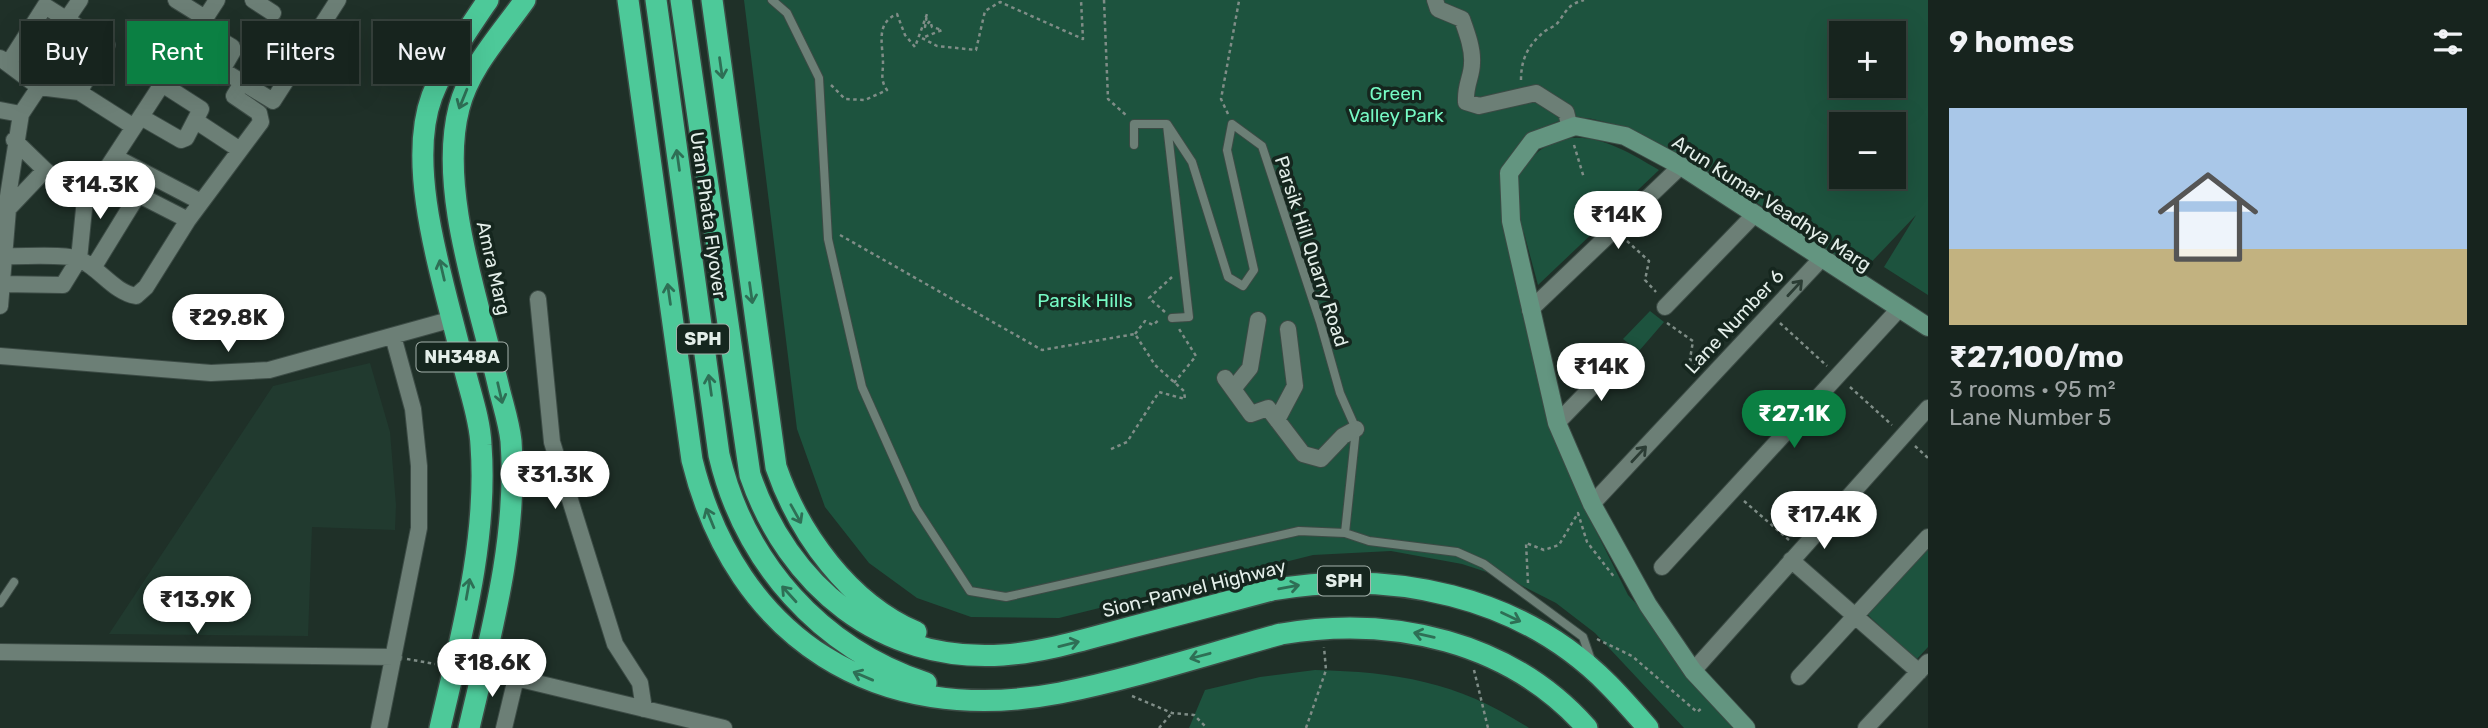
<!DOCTYPE html>
<meta charset="utf-8">
<style>
:root{--surface:#17241e;--page:#202c27;--text:#f1f3f6;--muted:#9ea4a4;--line:#36413c;--accent:#0b8043}
body{margin:0;font-family:Rubik,sans-serif;background:var(--page);color:var(--text);height:100vh;display:flex;flex-direction:column;font-size:26px;white-space:nowrap}
*{box-sizing:border-box;margin:0}
p{font-size:23px;color:var(--muted)}
.icon{flex:none;width:38px;height:38px;fill:none;stroke:currentColor;stroke-width:2;stroke-linecap:round;stroke-linejoin:round}
.map{position:relative;flex:1;overflow:hidden}
.details{display:flex;flex-direction:column;background:var(--surface);width:560px}
.details>*{flex:none}
.guide{position:absolute;left:21px;top:21px;width:665px;height:63px;display:flex;gap:14px}
.controls{position:absolute;left:1829px;top:21px;display:grid;gap:14px}
.controls a{display:grid;place-items:center;width:77px;height:77px;border-radius:0px;background:var(--surface);box-shadow:0 7px 28px #0002,0 0 0 2px var(--line);font-size:35px}
.price{position:absolute;translate:-50% -60px;padding:0 16px;border-radius:24px;background:#fff;color:#222;font-size:23px;line-height:46px;filter:drop-shadow(0 2px 4px #0008)}
.price::after{content:'';position:absolute;left:50%;top:42px;width:21px;height:16px;margin-left:-10px;background:inherit;clip-path:polygon(0 0,100% 0,50% 100%)}
.price.current{background:var(--accent);color:#fff}
ul{padding:0;list-style:none}
li{display:grid;align-content:center;gap:14px;height:371px;padding:0 21px}
li+li{border-top:2px solid var(--line)}
li span{display:grid;place-items:center;height:217px;border-radius:0px;color:#555}
li>.icon{margin-inline-start:auto}
span .icon{width:126px;height:126px;fill:#fffc;stroke-width:1}
li b{font-size:30px}
h2{display:flex;justify-content:space-between;align-items:center;height:84px;padding:0 21px;font-size:30px}
.tag{padding:0 24px;border-radius:0px;background:var(--surface);box-shadow:0 7px 28px #0002,0 0 0 2px var(--line);font-size:24px;line-height:63px}
.tag.current{background:var(--accent);color:#fff}
main{display:flex;flex:1;min-height:0}
.map>svg:first-child{display:block}
.built{fill:#213a2f}
.green{fill:#1d533e;fill-rule:evenodd}
.lines{fill:none;stroke-linecap:round;stroke-linejoin:round}
.lane-casing{stroke:#3c4b45;stroke-width:10}
.street-casing{stroke:#3c4b45;stroke-width:18}
.secondary-casing{stroke:#3c4b45;stroke-width:20}
.highway-casing{stroke:#3c4b45;stroke-width:24}
.path{stroke:#7f8d87;stroke-width:2.5;stroke-dasharray:3.5 3.5;stroke-linecap:butt}
.lane{stroke:#6c7f76;stroke-width:8}
.street{stroke:#6c7f76;stroke-width:16}
.secondary{stroke:#639580;stroke-width:18}
.highway{stroke:#4dc999;stroke-width:21}
.oneway{stroke:#2e6f55}
.oneway2{stroke:#2b3c34}
.labels{text-anchor:middle;stroke-width:7;stroke-linejoin:round;paint-order:stroke}
.shield{fill:#15261e;stroke:#a5b2ac;stroke-width:2}
.shield-label{font-size:18px;font-weight:bold;fill:#e3eee9}
.park-label{font-size:19px;fill:#76fac4;stroke:#15261e}
.street-label{font-size:19px;fill:#e3eee9;stroke:#15261e}
</style>
<main>
<div class="map">
<svg width="1928" height="728" viewBox="0 0 1928 728">
<rect width="100%" height="100%" fill="#1f3028"/>
<!-- built -->
<path class="built" d="M370,363L390,432L396,505L395,530L312,527L308,636L109,634L273,386Z"/>
<!-- green -->
<path class="green" d="M744,0H1928V295L1884,267L1916,215L1861,273C1801,235 1639,111 1573,118C1560,119 1545,127 1533,132L1528,161C1569,117 1616,144 1659,170L1538,285L1524,233V318L1549,424L1585,509L1628,595L1751,728H1684L1595,633L1556,603L1511,580L1462,564L1391,551L1313,555L1059,618L971,617L917,598L869,563L825,507L797,429ZM1841,33H1894V86H1841ZM1841,124H1894V177H1841Z
M1650,311L1664,322L1639,351L1623,339Z
M1928,548V647L1916,660L1867,614Z
M1315,670C1398,672 1458,682 1529,728H1189L1205,690L1260,677Z"/>
<g class="lines">
<defs>
<path id="lane" d="M772,0L787,13L819,78L828,239L862,387L916,508L970,591L1006,597L1299,531L1345,533L1369,541L1457,552L1484,564L1583,637L1591,660
M1167,125L1189,317L1172,318
M1134,145V124H1167L1192,162L1228,277L1243,286L1254,270L1227,150L1232,124L1262,146L1320,322L1340,393L1356,429L1345,533
M0,603L14,582"/>
<path id="street" d="M176,0L205,18
M253,0L273,13
M1435,0L1438,9L1462,19C1467,33 1473,49 1472,63C1472,77 1465,84 1466,102L1479,106L1536,93L1566,112L1570,128
M67,19L80,0
M200,28L232,47L233,51L222,70L273,101L338,0
M186,48L222,70
M0,58L39,87L21,114L6,209
M8,64L45,6L107,45L79,92
M39,87L79,92L134,127
M0,110L21,114
M141,117L181,140L186,138L201,109L162,84
M196,121L240,150
M14,140L45,170
M115,157L201,202
M102,176L188,220
M5,256C23,257 66,253 81,260C101,270 114,292 136,296L146,287L188,220L261,122L259,113L234,96L242,83
M93,268L139,193
M2,284L63,285L79,259L86,189
M538,299L552,442L615,644L640,683L644,709
M0,306L8,209L45,170L56,179L86,189L102,176L217,0
M1665,307L1754,215
M1530,310L1681,166
M0,356L211,373L269,370L453,319
M1225,378L1251,414L1268,408L1303,454L1321,459L1343,436L1356,429
M1233,389L1250,368L1258,320
M1277,420L1295,386L1288,329
M1557,423L1620,358
M1592,504L1821,259
M1791,560L1919,672
M1662,567L1899,309
M0,652L394,657
M454,667L516,678L724,728
M1693,671L1928,408
M1799,677L1928,537
M379,728L419,528V466L413,409L393,336
M504,728L516,678
M1866,728L1928,662"/>
<path id="secondary" d="M1746,728L1693,671L1648,605L1592,504L1557,423L1511,221L1509,173L1533,141L1575,126L1625,136L1681,166L1928,327"/>
<path id="highway" d="M628,0L692,460C736,639 878,728 1060,693C1135,678 1208,654 1281,634C1392,615 1510,641 1587,728
M656,0L719,455C744,562 820,648 926,683
M681,0L750,475C788,586 881,663 1003,655C1046,652 1086,639 1128,628C1176,615 1224,603 1272,590C1391,569 1520,595 1608,684C1622,698 1635,713 1648,728
M712,0L776,467C799,534 849,603 916,632
M440,728C461,637 488,539 481,445C480,419 470,392 464,367C447,291 404,171 432,96C446,61 467,31 488,0
M469,728C491,634 518,537 511,441C509,422 502,402 498,384C479,302 438,189 459,108C469,68 501,34 525,0"/>
</defs>
<!-- lane casing -->
<use href="#lane" class="lane-casing"/>
<!-- street casing -->
<use href="#street" class="street-casing"/>
<!-- secondary casing -->
<use href="#secondary" class="secondary-casing"/>
<!-- highway casing -->
<use href="#highway" class="highway-casing"/>
<!-- path -->
<path class="path" d="M1104,0L1108,99L1127,116
M1521,80C1521,59 1528,45 1545,31C1550,28 1556,26 1559,21C1567,10 1569,4 1584,0
M831,85L845,99L865,100L887,90C880,80 883,74 883,63C883,45 875,23 897,14L905,35L915,47L927,14L925,27L930,21L932,27L942,30L922,38L937,46L976,50L985,11L1000,2L1083,39L1081,0
M1228,114L1221,99L1239,1
M1574,145L1584,178
M840,235L1042,350L1135,334L1155,365L1184,391L1185,399L1159,392L1127,442L1109,450
M1627,241L1649,261L1645,280L1656,292
M1165,312L1149,298L1172,277
M1667,323L1693,341L1690,359L1700,368
M1780,323L1827,366
M1135,334L1145,321L1153,325L1160,319
M1174,383L1196,356L1179,329
M1850,387L1892,425
M1915,446L1928,458
M1744,501L1789,540
M1528,583L1526,543L1544,550L1559,545L1578,513L1587,542L1615,578
M1597,639L1632,656L1697,712L1703,707
M407,659L435,664
M1474,670L1488,728
M1132,696L1172,713L1194,715L1207,728
M1159,728L1172,713
M1306,728L1326,670L1324,647"/>
<!-- lane -->
<use href="#lane" class="lane"/>
<!-- street -->
<use href="#street" class="street"/>
<!-- secondary -->
<use href="#secondary" class="secondary"/>
<!-- highway -->
<use href="#highway" class="highway"/>
</g>
<!-- one-way arrows -->
<defs><path id="oneway-shaft" d="M-6 0H5M1.5-3L5.5 0L1.5 3" fill="none" stroke-width="1.6" stroke-linecap="round" stroke-linejoin="round" transform="scale(1.75)"/></defs>
<g class="oneway">
<use href="#oneway-shaft" transform="translate(721 68) rotate(82)"/>
<use href="#oneway-shaft" transform="translate(463 99) rotate(112)"/>
<use href="#oneway-shaft" transform="translate(678 160) rotate(-98)"/>
<use href="#oneway-shaft" transform="translate(442 270) rotate(-103)"/>
<use href="#oneway-shaft" transform="translate(751 293) rotate(82)"/>
<use href="#oneway-shaft" transform="translate(669 294) rotate(-98)"/>
<use href="#oneway-shaft" transform="translate(710 385) rotate(-98)"/>
<use href="#oneway-shaft" transform="translate(500 393) rotate(77)"/>
<use href="#oneway-shaft" transform="translate(796 514) rotate(61)"/>
<use href="#oneway-shaft" transform="translate(710 518) rotate(-112)"/>
<use href="#oneway-shaft" transform="translate(1289 587) rotate(-10)"/>
<use href="#oneway-shaft" transform="translate(468 589) rotate(-80)"/>
<use href="#oneway-shaft" transform="translate(789 594) rotate(-132)"/>
<use href="#oneway-shaft" transform="translate(1511 617) rotate(25)"/>
<use href="#oneway-shaft" transform="translate(1424 635) rotate(-167)"/>
<use href="#oneway-shaft" transform="translate(1069 644) rotate(-14)"/>
<use href="#oneway-shaft" transform="translate(1200 656) rotate(165)"/>
<use href="#oneway-shaft" transform="translate(863 676) rotate(-157)"/>
</g>
<g class="oneway2">
<use href="#oneway-shaft" transform="translate(1795 288) rotate(-47)"/>
<use href="#oneway-shaft" transform="translate(1639 454) rotate(-47)"/>
</g>
<g class="labels">
<!-- shield labels -->
<g class="shield">
<rect x="677" y="324.5" width="52" height="29" rx="5"/>
<rect x="416.5" y="342.5" width="91" height="29" rx="5"/>
<rect x="1318" y="566.5" width="52" height="29" rx="5"/>
</g>
<g class="shield-label">
<text x="703" y="345">SPH</text>
<text x="462" y="363">NH348A</text>
<text x="1344" y="587">SPH</text>
</g>
<!-- park labels -->
<g class="park-label">
<text x="1396" y="100">Green<tspan x="1396" dy="22">Valley Park</tspan></text>
<text x="1085" y="307">Parsik Hills</text>
</g>
<!-- street labels -->
<g class="street-label">
<text transform="translate(1772 203) rotate(33)" y="7">Arun Kumar Veadhya Marg</text>
<text transform="translate(709 215) rotate(82)" y="7">Uran Phata Flyover</text>
<text transform="translate(1312 251) rotate(72)" y="7">Parsik Hill Quarry Road</text>
<text transform="translate(494 268) rotate(77)" y="7">Amra Marg</text>
<text transform="translate(1734 321) rotate(-47)" y="7">Lane Number 6</text>
<text transform="translate(1194 588) rotate(-14)" y="7">Sion-Panvel Highway</text>
</g>
</g>
</svg>
<div class="controls">
<a>+</a>
<a>−</a>
</div>
<b class="price" style="left:100px;top:221px">₹14.3K</b>
<b class="price" style="left:1618px;top:251px">₹14K</b>
<b class="price" style="left:228px;top:354px">₹29.8K</b>
<b class="price" style="left:1601px;top:403px">₹14K</b>
<b class="price current" style="left:1794px;top:450px">₹27.1K</b>
<b class="price" style="left:555px;top:511px">₹31.3K</b>
<b class="price" style="left:1824px;top:551px">₹17.4K</b>
<b class="price" style="left:197px;top:636px">₹13.9K</b>
<b class="price" style="left:492px;top:699px">₹18.6K</b>
<div class="guide">
<a class="tag">Buy</a>
<a class="tag current">Rent</a>
<a class="tag">Filters</a>
<a class="tag">New</a>
</div>
</div>
<section class="details">
<h2>9 homes<svg class="icon" aria-label="filters" viewBox="0 0 24 24"><path d="M4 7h16M4 17h16"/><circle cx="9" cy="7" r="2"/><circle cx="15" cy="17" r="2"/></svg></h2>
<ul>
<li><span style="background:linear-gradient(#a9c7e8 65%,#c2b280 0)"><svg class="icon" aria-label="home" viewBox="0 0 24 24"><path d="M3 11l9-7 9 7M6 9v11h12V9"/></svg></span><div><b>₹27,100/mo</b><p>3 rooms · 95 m²</p><p>Lane Number 5</p></div></li>
</ul>
</section>
</main>
